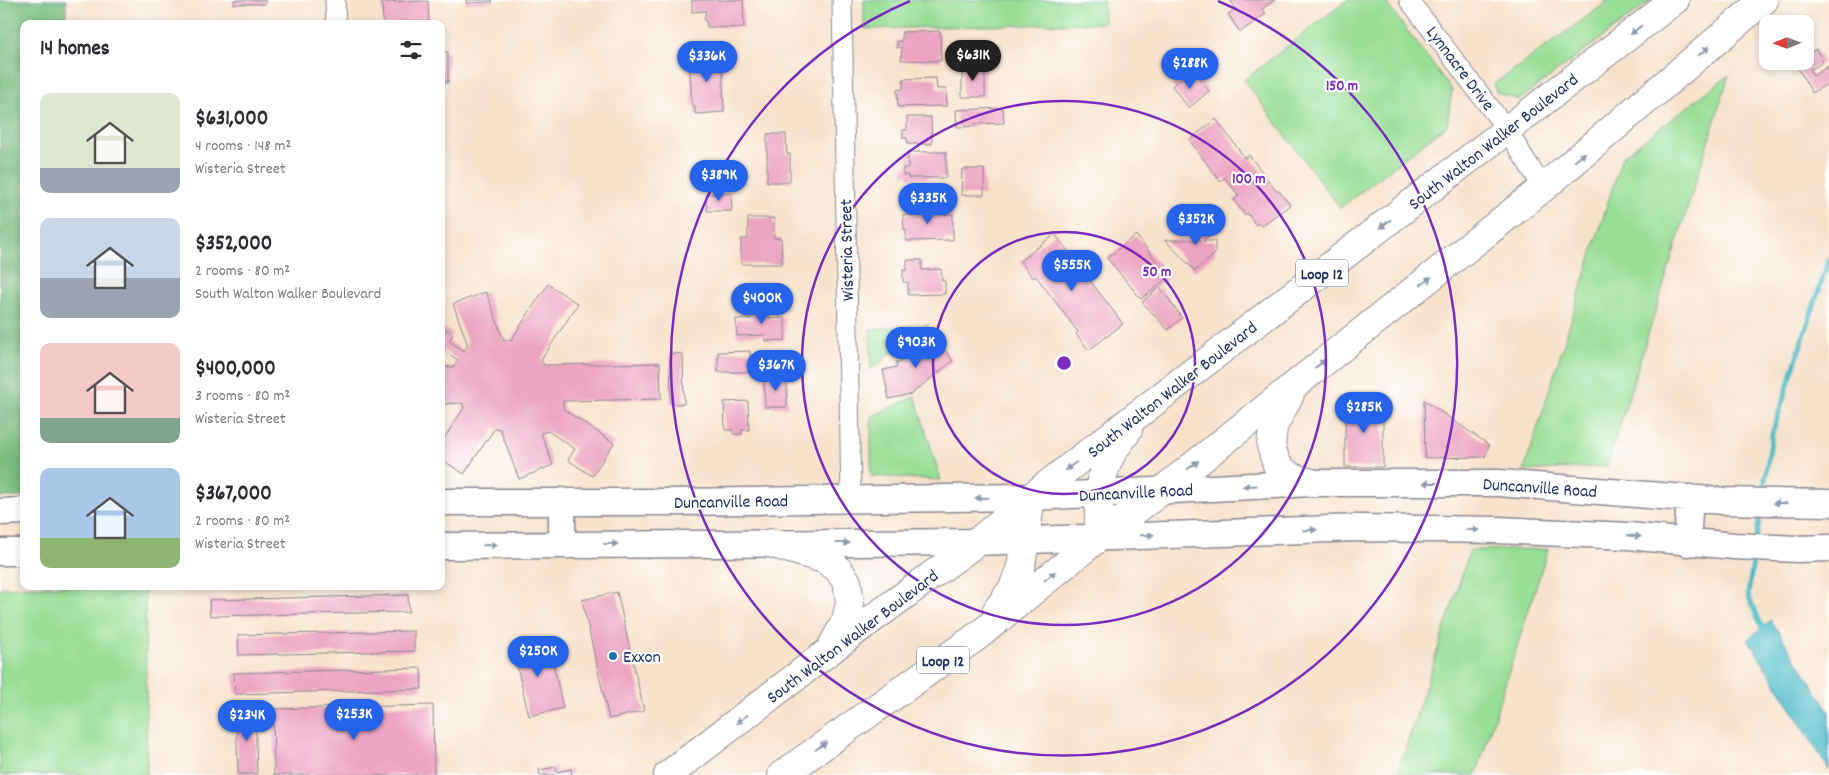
<!DOCTYPE html>
<meta charset="utf-8">
<style>
:root{--surface:#fff;--page:#f2f2f3;--text:#2b2b33;--muted:#7c7c81;--accent:#2563eb}
body{margin:0;font-family:Dekko,sans-serif;background:var(--page);color:var(--text);height:100vh;display:flex;flex-direction:column;font-size:19px;white-space:nowrap}
*{box-sizing:border-box;margin:0}
p{font-size:16px;color:var(--muted)}
.icon{flex:none;width:28px;height:28px;fill:none;stroke:currentColor;stroke-width:2;stroke-linecap:round;stroke-linejoin:round}
.map{position:relative;flex:1;overflow:hidden}
.drawer{position:absolute;left:20px;top:20px;width:425px;height:570px;display:flex;flex-direction:column;background:var(--surface);border-radius:10px;box-shadow:0 2px 8px #0003}
.drawer>*{flex:none}
.needle{width:32px;rotate:269deg}
.buttons{position:absolute;left:1759px;top:15px;display:grid;gap:10px}
.buttons a{display:grid;place-items:center;width:55px;height:55px;border-radius:10px;background:var(--surface);box-shadow:0 2px 8px #0003;font-size:25px}
.price{position:absolute;translate:-50% -42px;padding:0 11px;border-radius:18px;background:var(--accent);color:#fff;font-size:16px;line-height:32px;filter:drop-shadow(0 1px 2px #0008)}
.price::after{content:'';position:absolute;left:50%;top:30px;width:15px;height:11px;margin-left:-8px;background:inherit;clip-path:polygon(0 0,100% 0,50% 100%)}
.price.current{background:#222;color:#fff}
ul{padding:0;list-style:none}
li{display:flex;align-items:center;gap:15px;height:125px;padding:0 20px}
li span{display:grid;place-items:center;flex:none;width:140px;height:100px;border-radius:10px;color:#555}
li>.icon{margin-inline-start:auto}
span .icon{width:60px;height:60px;fill:#fffc;stroke-width:1}
li b{font-size:21px}
h2{display:flex;justify-content:space-between;align-items:center;height:60px;padding:0 20px;font-size:21px}
.map>svg:first-child{display:block}
.green{fill:#99de96;stroke:#5a867a}
.forest{fill:#7abd7f;stroke:#4a766e}
.water{fill:#4cbac6;stroke:#347492}
.lines{fill:none;stroke-linecap:round;stroke-linejoin:round}
.stream{stroke:#4cbac6;stroke-width:5}
.building{fill:#eca4c1}
.minor-casing{stroke:#898894;stroke-width:21}
.secondary-casing{stroke:#898894;stroke-width:29}
.primary-casing{stroke:#898894;stroke-width:30}
.minor{stroke:#fff;stroke-width:19}
.secondary{stroke:#fff;stroke-width:26}
.primary{stroke:#fff;stroke-width:28}
.oneway{fill:#8d97ae}
.ring{fill:none;stroke:#7b2cbf;stroke-width:2.5}
.poi-dot{fill:#1f6fb2;stroke:#fff;stroke-width:2}
.labels{text-anchor:middle;stroke-width:4.5;stroke-linejoin:round;paint-order:stroke}
.shield{fill:#fff;stroke:#5f6d8e;stroke-width:1}
.shield-label{font-size:16px;font-weight:bold;fill:#1b2f5e}
.street-label{font-size:18px;fill:#1b2f5e;stroke:#fff}
.poi-label{font-size:18px;fill:#1b2f5e;stroke:#fff;text-anchor:start}
.centre{fill:#7b2cbf;stroke:#fff;stroke-width:2.5}
.ring-label{font-size:15px;text-anchor:middle;font-weight:bold;fill:#7b2cbf;stroke:#fff;stroke-width:4.5;stroke-linejoin:round;paint-order:stroke}
</style>
<div class="map">
<svg width="1829" height="775" viewBox="0 0 1829 775">
<rect width="100%" height="100%" fill="#fff"/>
<filter id="ink" filterUnits="userSpaceOnUse"><feTurbulence type="fractalNoise" baseFrequency=".02" numOctaves="2"/><feDisplacementMap in="SourceGraphic" scale="10" xChannelSelector="R" yChannelSelector="G"/><feConvolveMatrix kernelMatrix="1 2 1 2 8 2 1 2 1" color-interpolation-filters="sRGB"/></filter>
<filter id="wash" filterUnits="userSpaceOnUse"><feTurbulence type="fractalNoise" baseFrequency=".0096" numOctaves="4" result="noise"/><feDisplacementMap in="SourceGraphic" scale="20" xChannelSelector="R" yChannelSelector="G"/><feGaussianBlur stdDeviation="1.12" result="paint"/><feColorMatrix in="noise" values="0 0 0 0 0 0 0 0 0 0 0 0 0 0 0 0 0 1.4 0 .05"/><feComposite in="paint" operator="in"/></filter>
<g filter="url(#wash)">
<rect width="100%" height="100%" fill="#f7e2cb"/>
<!-- green -->
<path class="green" d="M864,0H1103L1104,23L864,29Z
M1347,0H1384L1452,90L1447,125L1340,208L1244,80Z
M1606,0H1652L1519,100L1496,92L1494,84L1606,3Z
M1729,75L1607,466L1524,471L1622,157Z
M929,325L871,369L870,329Z
M915,396L941,480L871,476V417Z
M1548,549L1476,775H1397L1470,550Z
M44,586H145L147,775H0V588Z"/>
<!-- forest -->
<path class="forest" d="M0,0H66V24H24V497H0Z"/>
<!-- water -->
<path class="water" d="M1771,620L1829,711V770L1748,639Z"/>
<g class="lines">
<!-- stream -->
<path class="stream" d="M1763,493L1772,434L1829,259
M1756,540L1761,509
M1754,554L1748,595L1765,634"/>
</g>
<g id="blocks">
<!-- building -->
<path class="building" d="M234,0H265V4H234Z
M466,0H492L493,2L466,3Z
M692,0H743L744,28L707,27L706,22L704,20L706,11L692,12Z
M1230,0H1275L1262,9L1266,14L1240,32L1228,14L1236,9Z
M428,1L429,24H383L382,2Z
M940,31L941,61L901,60L902,47L897,48V41H902V32Z
M1807,45L1811,52L1816,49L1823,62L1810,70L1813,76L1827,67L1829,71V83L1812,93L1794,61H1805V46Z
M441,52H448V82H441Z
M722,53L724,112L695,114V106H692L689,55Z
M962,67H985V97H962Z
M1186,74L1190,79L1196,74L1209,91L1189,108L1172,86Z
M936,78L937,89H946L947,106L898,107L897,90L903,89V79Z
M1003,108L1004,123L975,124L976,126L957,127L956,110Z
M907,117H931L932,144H908L907,138H903V130H907Z
M1216,119L1245,158L1249,155L1277,192L1279,191L1290,205L1261,226L1259,223L1256,225L1247,213L1245,215L1234,200L1239,196L1225,178L1220,181L1189,140Z
M767,134H786L787,154H790V182H767Z
M908,152H946V178H908V175H903V168H908Z
M962,169H984V195H961Z
M731,193L732,211H707L706,194Z
M914,202H931V215L953,214V240L906,241V230H904L903,215H914Z
M748,218H774V238H781L782,264H741V239H748Z
M1200,218L1213,232L1203,241H1215V254L1195,271L1165,240H1201L1189,228Z
M1055,234L1123,324L1089,350L1076,334L1078,332L1036,276L1033,278L1020,261Z
M1136,235L1169,277L1141,299L1107,258Z
M907,260H922V270L941,269L942,281H945V294L908,295V282H903V270H907Z
M548,284L578,304L541,360L544,365L660,363L661,399L563,401V409L614,443L592,476L568,460L575,449L548,431L541,433L553,465L519,479L500,429L495,428L464,474L441,459V443L464,408L462,403L441,404V367H453L458,360L441,349V326L453,334L449,341L464,351L468,345L453,304L486,292L504,340H511Z
M1160,287L1182,318L1168,330L1142,302Z
M750,305H769V318H785V340L766,341L765,335L737,336L736,319H751Z
M934,336L953,361L911,394L889,399L883,370L897,367L896,362H900Z
M750,351V372H718V352Z
M670,353L683,354L684,404H671Z
M764,378H787V407H765Z
M1424,400L1489,445L1485,457L1425,458Z
M748,401L749,430H742V434H733V430H725L724,402Z
M1345,402H1383V467H1345Z
M617,592L644,711L609,719L582,600Z
M408,595L409,612L210,616L209,600Z
M414,631V651L239,655L238,635Z
M548,641L563,708L529,716L513,649Z
M421,668L422,689L235,694L234,673Z
M433,705L434,775H274L273,709Z
M255,709L257,774H238L236,710Z
M556,767L557,772L571,769L572,775H540L539,770Z"/>
</g>
</g>
<g filter="url(#ink)">
<use href="#blocks" fill-opacity="0" stroke="#898894" stroke-width="1"/>
<g class="lines">
<defs>
<path id="minor" d="M335,0L336,24
M842,0L851,500
M1409,0L1507,130L1543,188"/>
<path id="secondary" d="M562,501V544
M441,502H676L1031,497L1312,483H1499L1723,501L1829,503
M0,512L24,511
M1687,543L1690,498
M441,546L977,542L1357,528L1498,530L1628,536L1734,546L1797,549L1829,548
M0,552H24"/>
<path id="primary" d="M1290,394L1273,427L1271,446L1277,465L1291,477L1312,483
M1099,537C1099,508 1097,479 1112,453C1117,445 1123,438 1128,430
M770,543L824,559L837,568L847,582L850,602L846,621L832,646
M997,610L1013,588L1021,567L1031,497
M668,775L853,633L977,542L1031,497L1675,0
M782,775L979,635L1099,537L1160,492L1543,188L1764,0"/>
</defs>
<!-- minor casing -->
<use href="#minor" class="minor-casing"/>
<!-- secondary casing -->
<use href="#secondary" class="secondary-casing"/>
<!-- primary casing -->
<use href="#primary" class="primary-casing"/>
<!-- minor -->
<use href="#minor" class="minor"/>
<!-- secondary -->
<use href="#secondary" class="secondary"/>
<!-- primary -->
<use href="#primary" class="primary"/>
</g>
<!-- one-way arrows -->
<defs><path id="oneway-solid" d="M-6-.8H1V-3.2L6.5 0L1 3.2V.8H-6Z" transform="scale(1.25)"/></defs>
<g class="oneway">
<use href="#oneway-solid" transform="translate(1636 30) rotate(142)"/>
<use href="#oneway-solid" transform="translate(1704 51) rotate(-40)"/>
<use href="#oneway-solid" transform="translate(1580 157) rotate(-40)"/>
<use href="#oneway-solid" transform="translate(1385 224) rotate(142)"/>
<use href="#oneway-solid" transform="translate(1426 281) rotate(-38)"/>
<use href="#oneway-solid" transform="translate(1320 364) rotate(-38)"/>
<use href="#oneway-solid" transform="translate(1193 465) rotate(-38)"/>
<use href="#oneway-solid" transform="translate(1071 466) rotate(143)"/>
<use href="#oneway-solid" transform="translate(1430 483) rotate(-180)"/>
<use href="#oneway-solid" transform="translate(1250 486) rotate(177)"/>
<use href="#oneway-solid" transform="translate(982 498) rotate(179)"/>
<use href="#oneway-solid" transform="translate(1780 503) rotate(-179)"/>
<use href="#oneway-solid" transform="translate(1310 530) rotate(-2)"/>
<use href="#oneway-solid" transform="translate(1472 530) rotate(1)"/>
<use href="#oneway-solid" transform="translate(1147 535) rotate(-2)"/>
<use href="#oneway-solid" transform="translate(1634 536) rotate(6)"/>
<use href="#oneway-solid" transform="translate(843 543)"/>
<use href="#oneway-solid" transform="translate(611 544)"/>
<use href="#oneway-solid" transform="translate(490 545) rotate(-1)"/>
<use href="#oneway-solid" transform="translate(1050 576) rotate(-39)"/>
<use href="#oneway-solid" transform="translate(742 719) rotate(143)"/>
<use href="#oneway-solid" transform="translate(821 746) rotate(-35)"/>
</g>
</g>
<!-- distance rings -->
<g class="ring">
<circle cx="1064" cy="363" r="131"/>
<circle cx="1064" cy="363" r="262"/>
<path d="M1218 1A393 393 0 1 1 910 1"/>
</g>
<!-- markers -->
<circle class="poi-dot" cx="613" cy="656" r="5"/>
<g class="labels">
<!-- shield labels -->
<g class="shield">
<rect x="1296" y="259.5" width="52" height="27" rx="4"/>
<rect x="917" y="646.5" width="52" height="27" rx="4"/>
</g>
<g class="shield-label">
<text x="1322" y="279">Loop 12</text>
<text x="943" y="666">Loop 12</text>
</g>
<!-- street labels -->
<g class="street-label">
<text transform="translate(1461 68) rotate(53)" y="6">Lynnacre Drive</text>
<text transform="translate(1493 141) rotate(-38)" y="6">South Walton Walker Boulevard</text>
<text transform="translate(846 250) rotate(-91)" y="6">Wisteria Street</text>
<text transform="translate(1172 389) rotate(-38)" y="6">South Walton Walker Boulevard</text>
<text transform="translate(1540 487) rotate(4)" y="6">Duncanville Road</text>
<text transform="translate(1136 492) rotate(-3)" y="6">Duncanville Road</text>
<text transform="translate(731 501) rotate(-1)" y="6">Duncanville Road</text>
<text transform="translate(852 636) rotate(-37)" y="6">South Walton Walker Boulevard</text>
</g>
<!-- poi labels -->
<g class="poi-label">
<text x="623" y="662">Exxon</text>
</g>
</g>
<circle cx="1064" cy="363" r="8" class="centre"/>
<g class="ring-label">
<text x="1342" y="90">150 m</text>
<text x="1249" y="183">100 m</text>
<text x="1157" y="276">50 m</text>
</g>
</svg>
<div class="buttons">
<a><svg class="needle" viewBox="-14 -14 28 28"><path d="M0-13l5 13h-10z" fill="#e53935"/><path d="M0 13l5-13h-10z" fill="#7c7c81"/></svg></a>
</div>
<b class="price current" style="left:973px;top:82px">$631K</b>
<b class="price" style="left:707px;top:83px">$336K</b>
<b class="price" style="left:1190px;top:90px">$288K</b>
<b class="price" style="left:719px;top:202px">$389K</b>
<b class="price" style="left:928px;top:225px">$335K</b>
<b class="price" style="left:1196px;top:246px">$352K</b>
<b class="price" style="left:1072px;top:292px">$555K</b>
<b class="price" style="left:762px;top:325px">$400K</b>
<b class="price" style="left:916px;top:369px">$903K</b>
<b class="price" style="left:776px;top:392px">$367K</b>
<b class="price" style="left:1364px;top:434px">$285K</b>
<b class="price" style="left:538px;top:678px">$250K</b>
<b class="price" style="left:354px;top:741px">$253K</b>
<b class="price" style="left:247px;top:742px">$234K</b>
<section class="drawer">
<h2>14 homes<svg class="icon" aria-label="filters" viewBox="0 0 24 24"><path d="M4 7h16M4 17h16"/><circle cx="9" cy="7" r="2"/><circle cx="15" cy="17" r="2"/></svg></h2>
<ul>
<li><span style="background:linear-gradient(#dfe7d0 75%,#9aa5b1 0)"><svg class="icon" aria-label="home" viewBox="0 0 24 24"><path d="M3 11l9-7 9 7M6 9v11h12V9"/></svg></span><div><b>$631,000</b><p>4 rooms · 148 m²</p><p>Wisteria Street</p></div></li>
<li><span style="background:linear-gradient(#c9d6e8 60%,#9aa5b1 0)"><svg class="icon" aria-label="home" viewBox="0 0 24 24"><path d="M3 11l9-7 9 7M6 9v11h12V9"/></svg></span><div><b>$352,000</b><p>2 rooms · 80 m²</p><p>South Walton Walker Boulevard</p></div></li>
<li><span style="background:linear-gradient(#f6c9c9 75%,#7fa58c 0)"><svg class="icon" aria-label="home" viewBox="0 0 24 24"><path d="M3 11l9-7 9 7M6 9v11h12V9"/></svg></span><div><b>$400,000</b><p>3 rooms · 80 m²</p><p>Wisteria Street</p></div></li>
<li><span style="background:linear-gradient(#a9c7e8 70%,#8fb573 0)"><svg class="icon" aria-label="home" viewBox="0 0 24 24"><path d="M3 11l9-7 9 7M6 9v11h12V9"/></svg></span><div><b>$367,000</b><p>2 rooms · 80 m²</p><p>Wisteria Street</p></div></li>
</ul>
</section>
</div>
